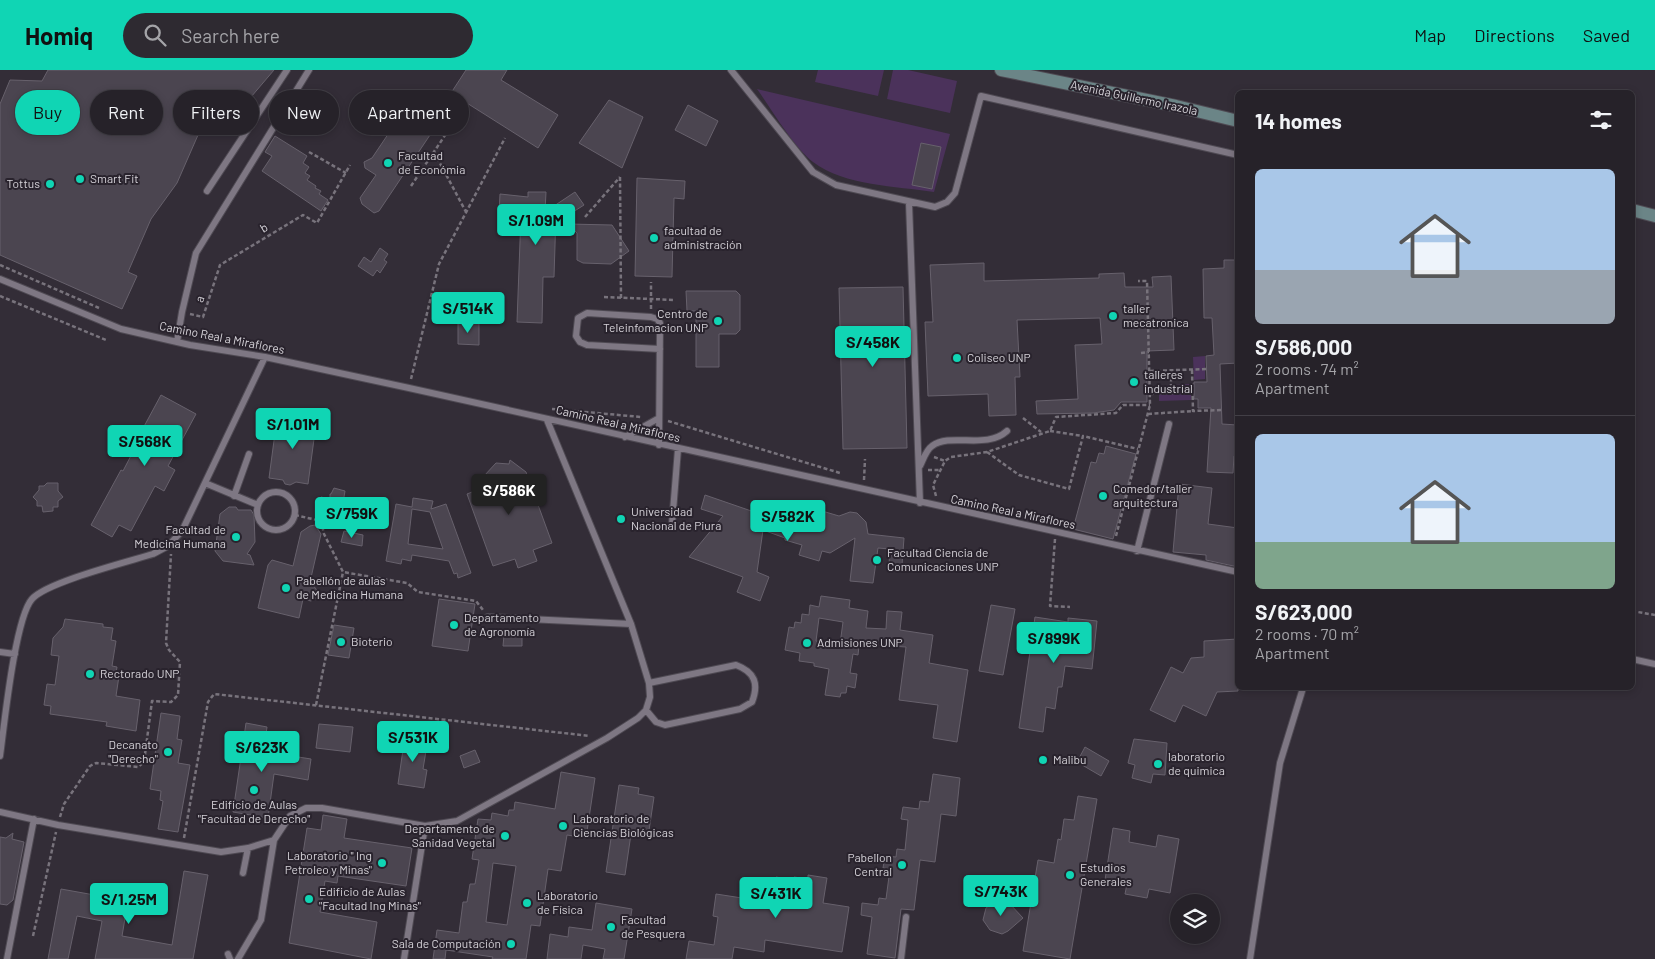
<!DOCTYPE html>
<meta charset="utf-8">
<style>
:root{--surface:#262229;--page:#2e2a31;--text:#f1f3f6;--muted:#a4a4a8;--line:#423f46;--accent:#10d5b4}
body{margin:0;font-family:Barlow,sans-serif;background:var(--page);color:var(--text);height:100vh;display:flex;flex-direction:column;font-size:19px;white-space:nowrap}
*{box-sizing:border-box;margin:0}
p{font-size:16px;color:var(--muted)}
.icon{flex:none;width:28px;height:28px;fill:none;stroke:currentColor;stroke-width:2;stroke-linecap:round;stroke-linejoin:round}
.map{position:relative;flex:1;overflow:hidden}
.panel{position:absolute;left:1235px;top:20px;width:400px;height:600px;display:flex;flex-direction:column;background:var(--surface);border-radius:8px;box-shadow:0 2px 8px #0003,0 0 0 1px var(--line)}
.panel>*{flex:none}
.hud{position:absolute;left:15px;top:20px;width:475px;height:45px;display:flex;gap:10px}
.fabs{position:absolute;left:1170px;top:824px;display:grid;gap:10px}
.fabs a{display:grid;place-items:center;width:50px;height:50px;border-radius:50%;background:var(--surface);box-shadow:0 2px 8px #0003,0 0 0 1px var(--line);font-size:25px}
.price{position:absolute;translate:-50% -42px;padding:0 11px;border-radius:5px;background:var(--accent);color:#111;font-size:16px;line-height:32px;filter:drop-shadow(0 1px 2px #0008)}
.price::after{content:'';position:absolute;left:50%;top:30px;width:15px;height:11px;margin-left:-8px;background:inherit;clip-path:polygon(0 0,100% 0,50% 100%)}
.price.active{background:#222;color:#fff}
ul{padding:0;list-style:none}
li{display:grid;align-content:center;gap:10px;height:265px;padding:0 20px}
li+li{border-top:1px solid var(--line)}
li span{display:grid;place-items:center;height:155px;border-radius:8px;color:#555}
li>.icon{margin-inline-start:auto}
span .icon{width:90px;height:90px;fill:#fffc;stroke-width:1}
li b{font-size:21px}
h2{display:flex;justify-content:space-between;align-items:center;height:60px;padding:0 20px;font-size:21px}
.tag{padding:0 18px;border-radius:22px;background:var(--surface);box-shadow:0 2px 8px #0003,0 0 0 1px var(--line);font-size:18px;line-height:45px}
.tag.active{background:var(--accent);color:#111}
header{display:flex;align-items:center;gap:30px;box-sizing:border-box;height:70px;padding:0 25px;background:var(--accent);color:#111}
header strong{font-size:24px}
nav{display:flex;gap:28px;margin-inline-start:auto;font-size:18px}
.search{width:350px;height:45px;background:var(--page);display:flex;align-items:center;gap:12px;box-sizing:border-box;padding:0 18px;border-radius:28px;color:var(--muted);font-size:19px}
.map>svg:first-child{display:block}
.green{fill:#4b325b}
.building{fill:#4b4550;stroke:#67616c;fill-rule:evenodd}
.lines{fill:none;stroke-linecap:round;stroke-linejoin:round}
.service-casing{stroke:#4f4a53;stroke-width:8}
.secondary-casing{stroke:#4f4a53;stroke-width:14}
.path{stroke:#78737c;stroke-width:2.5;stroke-dasharray:4 2.5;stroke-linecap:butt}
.service{stroke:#7e7783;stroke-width:6}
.secondary{stroke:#6b8587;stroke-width:12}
.poi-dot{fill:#10d5b4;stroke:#29232d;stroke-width:2}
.labels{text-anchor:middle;stroke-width:4;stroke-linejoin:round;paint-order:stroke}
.street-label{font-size:12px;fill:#d6d3d9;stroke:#29232d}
.poi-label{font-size:12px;fill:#d6d3d9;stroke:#29232d;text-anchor:start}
</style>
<header>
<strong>Homiq</strong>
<div class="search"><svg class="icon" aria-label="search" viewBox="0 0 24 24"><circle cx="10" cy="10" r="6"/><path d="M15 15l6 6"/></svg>Search here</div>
<nav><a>Map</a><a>Directions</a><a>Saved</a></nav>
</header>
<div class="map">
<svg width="1655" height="889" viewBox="0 0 1655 889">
<rect width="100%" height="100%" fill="#332d37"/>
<!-- green -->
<path class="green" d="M818,0H884L878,26L815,12Z
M893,0H908L957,11L950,43L887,29Z
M757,19L950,64L934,122C896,116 845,116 813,92C793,76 772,40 757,19Z
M1205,286V309L1194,310L1193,287Z
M1191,314V330L1159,331V316Z"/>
<!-- building -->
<path class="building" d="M48,0H274L251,27L244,43L237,39L229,59L205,49L177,113L151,149L128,202L137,206L122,239L0,185V34L10,10L42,11Z
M466,0H507L501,10L558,45L538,78L451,23Z
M609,30L643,47L622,98L579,73Z
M688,35L718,51L706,76L675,60Z
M401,45L430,65L379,141L374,143L362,134L360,128L376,105L365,98L364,92L372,88Z
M275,66L307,86L303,93L309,97L305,103L310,106L307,110L316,116L315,118L321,121L319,124L328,130L321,141L262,101L272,86L265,82Z
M921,73L941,77L932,119L912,115Z
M637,108L685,111L684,129L674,128L672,207L635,206Z
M528,122H546L545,142L575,122L584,135L562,149L556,143L554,207H543L542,253L517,252L521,145L499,144L500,124L528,127Z
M568,154L612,155L629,181L611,194L583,193L577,190V163Z
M380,178L388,184L384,190L387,192L380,203L377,200L373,206L358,196L364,187L371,192Z
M1224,190H1238V293L1220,294L1222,354L1237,355L1236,374H1238V386H1234L1233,403L1207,402L1211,338H1198V329H1194V312H1207L1206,286L1214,285L1212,248H1204L1203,199L1224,198Z
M984,193V211L1099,208V204L1124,203L1125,217H1153L1152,207L1171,206L1174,280L1147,281V332H1121L1114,340L1093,343L1037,344L1036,331L1078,329L1075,275L1102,274L1100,248L1017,250L1020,307H1015L1016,345L989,346L988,324L928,326L925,252H933L930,195Z
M903,217L907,378L843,379L839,218Z
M686,221H736L740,225V260L736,264H719V297H696V241H687Z
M458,252L479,253V275L458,274Z
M161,325L196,344L168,396L175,400L164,421L155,416L131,461L119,455L112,467L91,455L121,400L123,401L136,376L134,375Z
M293,344L304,346L306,352L316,354L308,414L296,412L290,415L285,414L283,410L269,408L277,348L289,350Z
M1106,376L1136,384L1113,469L1073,459L1091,392L1096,393L1099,383L1104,384Z
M510,390L526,402L552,473L533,480L537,491L518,498L515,489L493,496L467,424L482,418L484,406L496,393L509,394Z
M47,413H58V421L63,427L58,431V437H53V441L43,442L42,436H37V431L33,427L39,420V416H44Z
M1179,414L1212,418L1208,454L1238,458V497L1206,490V485L1173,482Z
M334,418L345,421L343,433L352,435L348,449L319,444L318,439L321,427L330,429V424H331Z
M705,425L789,454L792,444L809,448L812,438L839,446L850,442L857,443L866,452L868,464L904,468L902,495L889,494L890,479L878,478L873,513L850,511L855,468L830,483L822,481L819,491L799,485L802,475L785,470V468L763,460L757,502L769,507L760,531L737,522L743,507L689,487L723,446L701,439Z
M413,428L433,431L431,439L446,434L471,503L458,508L457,503L454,504L449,491L412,485L411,491L402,489L401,494L386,491L396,434L412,437ZM412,439L430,442L443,479L408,474Z
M229,437H236L238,440H251L254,445L255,472L247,484L250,485L254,495L223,491L215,481L220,444Z
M315,455L321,464L310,512L317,520V527L311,531L303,529L299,548L258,538L268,495L272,490L293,496L301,462L310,456Z
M344,461L363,465L362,476L341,472Z
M821,526L850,530L849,538L868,541L866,558L886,559L887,541L902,542L900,560L933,565L929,593L968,600L957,672L933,668L938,635L899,630L906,577L863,574V577L859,576L858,585L853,584L850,603L857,604L855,618L847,616L846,623H841L840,627L825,625L829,599L814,596V593L799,591L800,583L785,580L789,557L794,558L795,552L801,553L802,544L809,545L810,535L819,537ZM819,548L843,552L840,574L816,571Z
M439,529L475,534L468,581L432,576Z
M991,535L1015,539L1003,605L979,601Z
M1035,547L1068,552V548L1097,551L1092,599L1065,596L1062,617H1058L1055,639L1046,637L1043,662L1019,658Z
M65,549L103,554V557L113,558L111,570L116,571L112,596L117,597L116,603L119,606L116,626L140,630L136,661L106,656L107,652L50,644L51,636L44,635L47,614L55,615L59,586L51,585L53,568L63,557Z
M334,555L354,558L349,588L328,585Z
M504,565L522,566V576H503Z
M1238,569V621L1217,622L1206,646L1183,635L1175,652L1150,640L1171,597L1183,603L1191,588L1204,587V571Z
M161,643L180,646L177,669L182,670L178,693L190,695L178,762L158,759L163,731L160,730L161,721L150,719Z
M246,653L267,657L263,685L292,689V686L311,689L308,710L274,704L268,748L233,742Z
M319,654L353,657L350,682L316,678Z
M405,666L428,669L423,699L427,700L424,718L398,714Z
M1134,669L1167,673L1165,705L1153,704L1151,713L1132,708L1135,695L1128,693Z
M1085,677L1109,691L1101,706L1077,692Z
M475,680L480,692L464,698L460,686Z
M561,702L595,708L586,768L567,765L561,801L548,799L540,856L531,855L526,889H492L493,887L446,880L445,889H433L437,860L459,863L463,832H467L470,814H475L479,790L472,789L478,749L491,750L492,743L508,746L509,740H514L515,732L555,739ZM493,793L516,796L507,855L486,852Z
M933,704L960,708L956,746L941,744L935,792L920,790L914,840L901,839L895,888L867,884L872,847L861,845L862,833L878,835L879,828L886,829L890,799L883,798L885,786L896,787L897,779L905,780L908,750L901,749L903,737L919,739L920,731L929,732Z
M619,715L639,718L638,724L654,727L648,767L631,764L625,805L606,802Z
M1078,726L1097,729L1070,889L1023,881L1038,790L1054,793L1058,769L1061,770L1064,749L1074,750Z
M323,745L347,749L344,768L412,778L406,816L338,806L337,813L325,811L320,842L377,852L371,889L289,873L307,758L321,760Z
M1113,758L1130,761L1129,772L1156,777L1158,765L1179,769L1170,823L1149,819L1147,828L1125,824L1127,814L1105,810Z
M13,763L12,769L24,772L13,830L7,835L0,834V767L6,768Z
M184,801L208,805L193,889H95L102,851L77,846L68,889H48L61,819L128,831L122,866L172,875Z
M808,805L827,808L823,833L849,837L842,882L765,870L764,882L734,877L732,889H686L689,871L714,875L718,847L713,846L716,824L755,830L758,809L775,811L776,807L793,810L794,807L808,809Z
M996,831L1009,833L1023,848L1008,861L1002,864L990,860L983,850L986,838Z
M596,833L632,839L624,889H603L605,879L583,875L581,889H547L550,864L568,867L569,857L592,860Z"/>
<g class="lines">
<defs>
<path id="service" d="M731,0L813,102L836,115L935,137L947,132L955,123L981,26L1238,85
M207,121L287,0
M909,133L920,433
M0,209L121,259L190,275L265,287L409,318L1238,502
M177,272L182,242L196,183L309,0
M625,367L659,348
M659,375L660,253L657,249L651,247L587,243L578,248L576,266L580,272L587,275L660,279
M920,396C923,390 926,380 932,376C951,362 986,380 1007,361
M205,413L258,435
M257 441a19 19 0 1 1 38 0a19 19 0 1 1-38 0Z
M234,426L249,384
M672,454L678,379
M1137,481L1169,354
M488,547L631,554
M0,582L15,584
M1632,589L1655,594
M646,640L656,652L665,655L740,639L752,632C759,614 755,602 736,595L649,613
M0,686C4,657 15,548 32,529C47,512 127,492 153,484L168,476L182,461L265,287
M0,742L58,755L221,782L248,778L274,770L290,746L306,738H322L425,756L404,889
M425,756L457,751L607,668L638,648L646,640L650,627L649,613L631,554L547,350
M243,803L248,778
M228,884L230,889
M7,889L34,749
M238,889L261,850L274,770
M901,889L906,847
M1250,889L1280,693L1303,618"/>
<path id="secondary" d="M1001,0L1176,36L1238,51
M1632,140L1655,146"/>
</defs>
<!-- service casing -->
<use href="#service" class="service-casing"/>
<!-- secondary casing -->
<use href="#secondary" class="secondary-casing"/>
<!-- path -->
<path class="path" d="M309,82L346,103
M434,82L466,142
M620,107L621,228
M411,116L460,43
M585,147L620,107
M0,195L99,238
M0,226L106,270
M604,227L675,230
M651,239V212
M190,244L203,247L220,195L303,145L317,153L350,95
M1141,283L1149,282
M1192,300L1193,341L1221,340
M1150,301L1206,299
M1171,301V323
M411,309L439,194L505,68
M1150,324L1193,322
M552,339L641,347
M1148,344L1193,341
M1023,348L1041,362
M668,351L840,403
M1050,361L1083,366
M987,382L1019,405L1069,419L1083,366L1138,379
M934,387L945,391
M928,400H940
M864,410L865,389
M936,426L933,415L945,391L951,387L987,382L1050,361L1056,347L1116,343L1123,335H1150
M295,445L321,451L324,464L343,502L407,513L418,522L476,531L483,540
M1116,466L1150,335L1147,211H1138
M1055,469L1050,536L1070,537
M1632,541L1655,545
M316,635L343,502
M60,747L64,734L90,696L96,693L138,697L144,692L152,631L171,632L178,625L180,592L169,580L166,573L171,484
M184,768L208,632L214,624L590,666
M33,866L56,762"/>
<!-- service -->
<use href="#service" class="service"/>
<!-- secondary -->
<use href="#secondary" class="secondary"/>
</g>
<!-- markers -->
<g class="poi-dot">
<circle cx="388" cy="93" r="5"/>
<circle cx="80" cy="109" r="5"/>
<circle cx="50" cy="114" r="5"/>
<circle cx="654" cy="168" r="5"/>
<circle cx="1113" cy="246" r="5"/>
<circle cx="718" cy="251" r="5"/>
<circle cx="957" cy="288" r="5"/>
<circle cx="1134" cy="312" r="5"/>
<circle cx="1103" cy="426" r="5"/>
<circle cx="621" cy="449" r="5"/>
<circle cx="236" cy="467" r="5"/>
<circle cx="877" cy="490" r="5"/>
<circle cx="286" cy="518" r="5"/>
<circle cx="454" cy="555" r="5"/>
<circle cx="341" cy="572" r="5"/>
<circle cx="807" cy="573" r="5"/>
<circle cx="90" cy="604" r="5"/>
<circle cx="168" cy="682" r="5"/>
<circle cx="1043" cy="690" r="5"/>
<circle cx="1158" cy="694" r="5"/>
<circle cx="254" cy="720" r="5"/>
<circle cx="563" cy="756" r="5"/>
<circle cx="505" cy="766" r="5"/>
<circle cx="382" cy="793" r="5"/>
<circle cx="902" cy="795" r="5"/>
<circle cx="1070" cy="805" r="5"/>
<circle cx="309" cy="829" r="5"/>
<circle cx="527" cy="833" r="5"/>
<circle cx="611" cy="857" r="5"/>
<circle cx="511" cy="874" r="5"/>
</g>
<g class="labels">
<!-- street labels -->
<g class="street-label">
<text transform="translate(1134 28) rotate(12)" y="4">Avenida Guillermo Irazola</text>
<text transform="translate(264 158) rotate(-31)" y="4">b</text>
<text transform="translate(200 229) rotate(-72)" y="4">a</text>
<text transform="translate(222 268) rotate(11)" y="4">Camino Real a Miraflores</text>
<text transform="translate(618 354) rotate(13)" y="4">Camino Real a Miraflores</text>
<text transform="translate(1013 442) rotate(12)" y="4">Camino Real a Miraflores</text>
</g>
<!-- poi labels -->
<g class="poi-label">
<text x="398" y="90">Facultad<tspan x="398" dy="14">de Económia</tspan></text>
<text x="90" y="113">Smart Fit</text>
<text x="40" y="118" text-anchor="end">Tottus</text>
<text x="664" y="165">facultad de<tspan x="664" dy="14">administración</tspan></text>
<text x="1123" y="243">taller<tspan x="1123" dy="14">mecatronica</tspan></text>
<text x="708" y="248" text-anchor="end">Centro de<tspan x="708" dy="14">Teleinfomacion UNP</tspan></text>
<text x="967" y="292">Coliseo UNP</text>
<text x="1144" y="309">talleres<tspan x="1144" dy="14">industrial</tspan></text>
<text x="1113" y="423">Comedor/taller<tspan x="1113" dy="14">arquitectura</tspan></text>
<text x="631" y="446">Universidad<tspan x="631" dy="14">Nacional de Piura</tspan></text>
<text x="226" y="464" text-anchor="end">Facultad de<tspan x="226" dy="14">Medicina Humana</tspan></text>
<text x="887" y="487">Facultad Ciencia de<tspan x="887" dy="14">Comunicaciones UNP</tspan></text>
<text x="296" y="515">Pabellón de aulas<tspan x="296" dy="14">de Medicina Humana</tspan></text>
<text x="464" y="552">Departamento<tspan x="464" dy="14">de Agronomía</tspan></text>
<text x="351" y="576">Bioterio</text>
<text x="817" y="577">Admisiones UNP</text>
<text x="100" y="608">Rectorado UNP</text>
<text x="158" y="679" text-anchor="end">Decanato<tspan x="158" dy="14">"Derecho"</tspan></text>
<text x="1168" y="691">laboratorio<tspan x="1168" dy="14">de quimica</tspan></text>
<text x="1053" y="694">Malibu</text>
<text x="254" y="739" text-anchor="middle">Edificio de Aulas<tspan x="254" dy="14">"Facultad de Derecho"</tspan></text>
<text x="573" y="753">Laboratorio de<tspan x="573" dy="14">Ciencias Biológicas</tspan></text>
<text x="495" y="763" text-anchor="end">Departamento de<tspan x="495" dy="14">Sanidad Vegetal</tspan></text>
<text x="372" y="790" text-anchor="end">Laboratorio " Ing<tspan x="372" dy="14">Petroleo y Minas"</tspan></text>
<text x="892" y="792" text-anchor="end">Pabellon<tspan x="892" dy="14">Central</tspan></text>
<text x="1080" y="802">Estudios<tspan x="1080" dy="14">Generales</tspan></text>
<text x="319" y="826">Edificio de Aulas<tspan x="319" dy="14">"Facultad Ing Minas"</tspan></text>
<text x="537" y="830">Laboratorio<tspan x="537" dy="14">de Física</tspan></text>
<text x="621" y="854">Facultad<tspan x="621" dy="14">de Pesquera</tspan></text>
<text x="501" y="878" text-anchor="end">Sala de Computación</text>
</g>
</g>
</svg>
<div class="fabs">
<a><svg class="icon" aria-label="layers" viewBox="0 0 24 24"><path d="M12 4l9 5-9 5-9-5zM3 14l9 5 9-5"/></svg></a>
</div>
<b class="price" style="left:536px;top:176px">S/1.09M</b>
<b class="price" style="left:468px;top:264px">S/514K</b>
<b class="price" style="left:873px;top:298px">S/458K</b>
<b class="price" style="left:293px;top:380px">S/1.01M</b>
<b class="price" style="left:145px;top:397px">S/568K</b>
<b class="price active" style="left:509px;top:446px">S/586K</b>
<b class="price" style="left:352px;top:469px">S/759K</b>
<b class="price" style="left:788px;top:472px">S/582K</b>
<b class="price" style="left:1054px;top:594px">S/899K</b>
<b class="price" style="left:413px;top:693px">S/531K</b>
<b class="price" style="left:262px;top:703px">S/623K</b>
<b class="price" style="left:1001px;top:847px">S/743K</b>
<b class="price" style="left:776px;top:849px">S/431K</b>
<b class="price" style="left:129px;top:855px">S/1.25M</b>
<div class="hud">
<a class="tag active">Buy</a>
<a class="tag">Rent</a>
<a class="tag">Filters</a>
<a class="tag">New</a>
<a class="tag">Apartment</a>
</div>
<section class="panel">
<h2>14 homes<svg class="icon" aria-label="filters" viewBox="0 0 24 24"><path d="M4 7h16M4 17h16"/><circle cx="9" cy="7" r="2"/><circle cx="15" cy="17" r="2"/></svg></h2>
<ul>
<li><span style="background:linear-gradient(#a9c7e8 65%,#9aa5b1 0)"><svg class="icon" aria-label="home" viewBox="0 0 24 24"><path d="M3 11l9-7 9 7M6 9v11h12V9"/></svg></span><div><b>S/586,000</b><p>2 rooms · 74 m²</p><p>Apartment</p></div></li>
<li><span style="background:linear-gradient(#a9c7e8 70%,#7fa58c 0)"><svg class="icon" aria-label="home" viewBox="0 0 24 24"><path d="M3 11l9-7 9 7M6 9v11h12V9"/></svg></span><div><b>S/623,000</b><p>2 rooms · 70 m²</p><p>Apartment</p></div></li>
</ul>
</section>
</div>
